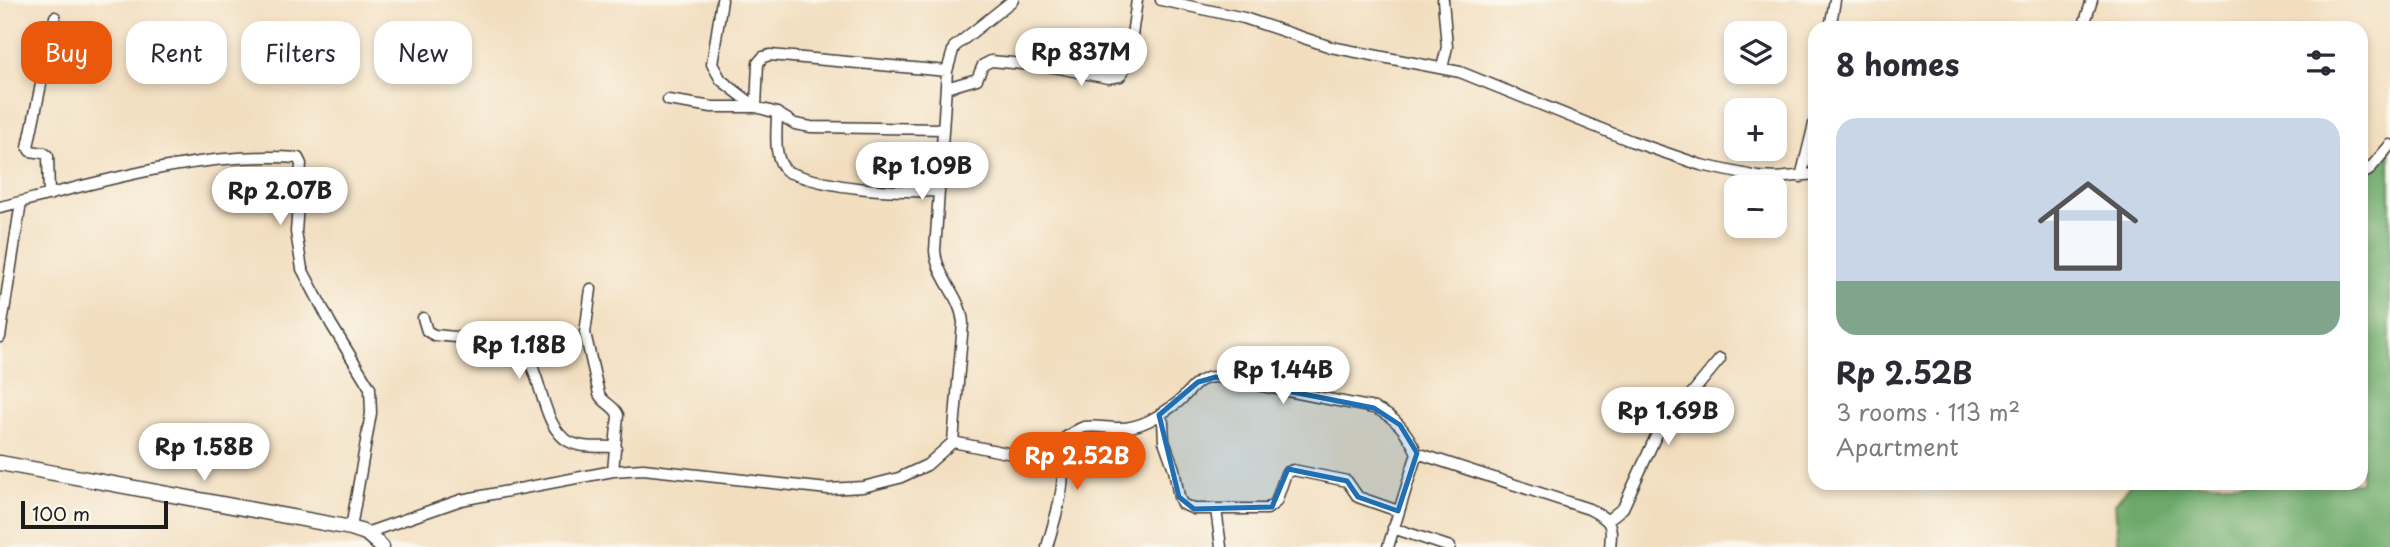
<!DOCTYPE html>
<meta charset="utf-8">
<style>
:root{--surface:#fff;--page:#f2f2f3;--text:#2b2b33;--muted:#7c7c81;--accent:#ea580c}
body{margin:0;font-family:"Playpen Sans",sans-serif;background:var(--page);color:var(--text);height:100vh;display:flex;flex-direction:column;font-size:26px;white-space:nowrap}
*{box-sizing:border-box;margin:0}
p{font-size:23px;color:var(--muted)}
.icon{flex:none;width:38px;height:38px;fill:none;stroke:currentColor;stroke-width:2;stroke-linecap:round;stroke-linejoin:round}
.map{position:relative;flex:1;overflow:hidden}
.drawer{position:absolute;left:1808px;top:21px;width:560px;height:469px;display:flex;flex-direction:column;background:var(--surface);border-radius:21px;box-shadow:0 4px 10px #0003}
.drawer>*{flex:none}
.banner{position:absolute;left:21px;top:21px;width:665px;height:63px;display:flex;gap:14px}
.controls{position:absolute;left:1724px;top:21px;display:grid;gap:14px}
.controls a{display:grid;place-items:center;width:63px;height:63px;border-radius:14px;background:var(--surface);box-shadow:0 4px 10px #0003;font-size:35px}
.scale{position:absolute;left:21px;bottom:18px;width:147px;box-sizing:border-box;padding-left:7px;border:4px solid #1c1c1c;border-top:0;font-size:19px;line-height:24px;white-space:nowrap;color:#1c1c1c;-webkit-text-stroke:5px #fbf7ec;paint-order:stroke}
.price{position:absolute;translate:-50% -60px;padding:0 16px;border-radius:24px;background:#fff;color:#222;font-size:23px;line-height:46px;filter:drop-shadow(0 2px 4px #0008)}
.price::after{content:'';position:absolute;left:50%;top:42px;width:21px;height:16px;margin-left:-10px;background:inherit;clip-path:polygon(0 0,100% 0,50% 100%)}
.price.active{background:var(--accent);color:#fff}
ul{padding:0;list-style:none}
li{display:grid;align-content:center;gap:14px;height:371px;padding:0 28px}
li span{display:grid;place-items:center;height:217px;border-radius:21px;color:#555}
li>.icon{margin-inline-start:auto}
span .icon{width:126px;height:126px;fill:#fffc;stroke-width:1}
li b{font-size:30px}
h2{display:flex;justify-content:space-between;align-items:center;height:84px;padding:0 28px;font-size:30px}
.tag{padding:0 24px;border-radius:21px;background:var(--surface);box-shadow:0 4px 10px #0003;font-size:24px;line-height:63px}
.tag.active{background:var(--accent);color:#fff}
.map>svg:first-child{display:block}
.forest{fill:#6daa6b;stroke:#446344;stroke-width:2}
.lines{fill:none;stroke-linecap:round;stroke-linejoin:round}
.minor-casing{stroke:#3c3934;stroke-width:13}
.tertiary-casing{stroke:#3c3934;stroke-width:17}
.minor{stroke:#fff;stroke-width:10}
.tertiary{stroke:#fff;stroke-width:14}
.marked{fill:#1f6fb2;fill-opacity:0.2;stroke:#1f6fb2;stroke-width:5;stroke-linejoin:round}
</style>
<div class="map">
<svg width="2390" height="547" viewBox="0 0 2390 547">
<rect width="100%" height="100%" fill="#fbf7ec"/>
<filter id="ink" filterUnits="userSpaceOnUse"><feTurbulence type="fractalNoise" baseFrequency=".0143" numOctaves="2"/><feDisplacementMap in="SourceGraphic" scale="14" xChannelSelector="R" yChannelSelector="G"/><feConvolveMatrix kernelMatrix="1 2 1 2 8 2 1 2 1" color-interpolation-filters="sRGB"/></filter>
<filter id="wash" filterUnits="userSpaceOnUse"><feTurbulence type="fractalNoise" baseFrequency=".00686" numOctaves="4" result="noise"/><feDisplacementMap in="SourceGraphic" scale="28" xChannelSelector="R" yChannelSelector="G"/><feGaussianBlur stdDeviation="1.57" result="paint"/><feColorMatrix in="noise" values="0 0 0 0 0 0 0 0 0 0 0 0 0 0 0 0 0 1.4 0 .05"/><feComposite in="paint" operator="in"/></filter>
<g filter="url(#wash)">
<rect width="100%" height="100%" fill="#f2debf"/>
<!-- forest -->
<path class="forest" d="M2390,138V547H2118L2115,503L2132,483H2361V179Z"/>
</g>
<g filter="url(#ink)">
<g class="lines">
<defs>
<path id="minor" d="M722,0L712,64L721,80L756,107
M1161,0L1244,18L1331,47L1460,72L1631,141L1701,165L1758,177L1777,178L1815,174
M1830,28L1835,0
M2083,28L2092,0
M1442,68L1447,47L1443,0
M946,88L977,79L983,65L991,61L1054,67L1108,78L1120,76L1128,63L1137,0
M668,100L712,107H756L777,113L795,124L811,127L943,129
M756,107L758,63L763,57L770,55L947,71
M777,113C777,131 772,160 788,172C835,190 889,192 939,191
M2361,174L2368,171L2390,145
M1801,177L1815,120
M49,195L48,156L44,153L30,151L28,147L55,17
M0,207C97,183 196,151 298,158L301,164L296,232L302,269L331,324L370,388L371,413L351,528
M591,289L585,333L599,394C603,403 614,405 618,415L613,471
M423,318L427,331L434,335L510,342C543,351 537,424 568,441C581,449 601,446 616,447
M0,337L21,202
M1159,415L1163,422L1164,441L1174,469L1179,497L1182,504L1194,509H1267L1276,502L1286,473L1293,470L1347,481L1358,497L1398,511
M953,442L1027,457C1052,457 1062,434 1084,427C1095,425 1107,428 1117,428C1140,429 1159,416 1177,403C1190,393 1197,376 1216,377L1374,408C1396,417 1407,432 1417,453L1589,509C1610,520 1613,522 1610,547
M1216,509L1221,547
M1609,519L1623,508L1667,412L1688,398L1720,359
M1393,528L1450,547
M366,533L461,500L613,471L643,469L828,489L863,487L899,478L927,465L953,442L963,323C961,296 937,278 935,251L947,71L954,47L1013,0
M1047,547C1053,523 1075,468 1053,448
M1388,547L1417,453"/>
<path id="tertiary" d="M0,463L351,528L366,533L382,547"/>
</defs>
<!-- minor casing -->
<use href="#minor" class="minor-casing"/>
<!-- tertiary casing -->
<use href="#tertiary" class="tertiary-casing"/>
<!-- minor -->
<use href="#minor" class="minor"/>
<!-- tertiary -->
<use href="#tertiary" class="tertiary"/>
</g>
</g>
<!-- marked area -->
<path class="marked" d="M1216,377L1374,408L1400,425L1417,453L1398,511L1358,497L1347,481L1288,469L1272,507L1194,509L1179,497L1159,415L1198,382Z"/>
</svg>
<div class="controls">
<a><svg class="icon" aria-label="layers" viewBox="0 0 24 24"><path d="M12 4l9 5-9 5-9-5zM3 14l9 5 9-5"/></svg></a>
<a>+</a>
<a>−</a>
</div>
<div class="scale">100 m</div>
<b class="price" style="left:1081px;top:88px">Rp 837M</b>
<b class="price" style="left:922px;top:202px">Rp 1.09B</b>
<b class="price" style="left:280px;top:227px">Rp 2.07B</b>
<b class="price" style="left:519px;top:381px">Rp 1.18B</b>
<b class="price" style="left:1283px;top:406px">Rp 1.44B</b>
<b class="price" style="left:1668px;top:447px">Rp 1.69B</b>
<b class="price" style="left:204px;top:483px">Rp 1.58B</b>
<b class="price active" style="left:1077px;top:492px">Rp 2.52B</b>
<div class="banner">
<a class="tag active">Buy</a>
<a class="tag">Rent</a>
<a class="tag">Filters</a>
<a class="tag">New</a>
</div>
<section class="drawer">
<h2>8 homes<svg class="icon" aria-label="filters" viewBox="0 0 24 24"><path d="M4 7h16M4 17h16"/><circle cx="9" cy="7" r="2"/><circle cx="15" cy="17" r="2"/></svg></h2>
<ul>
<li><span style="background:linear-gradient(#c9d6e8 75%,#7fa58c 0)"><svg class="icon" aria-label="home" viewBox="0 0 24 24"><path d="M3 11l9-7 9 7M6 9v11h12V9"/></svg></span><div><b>Rp 2.52B</b><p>3 rooms · 113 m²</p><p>Apartment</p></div></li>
</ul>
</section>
</div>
